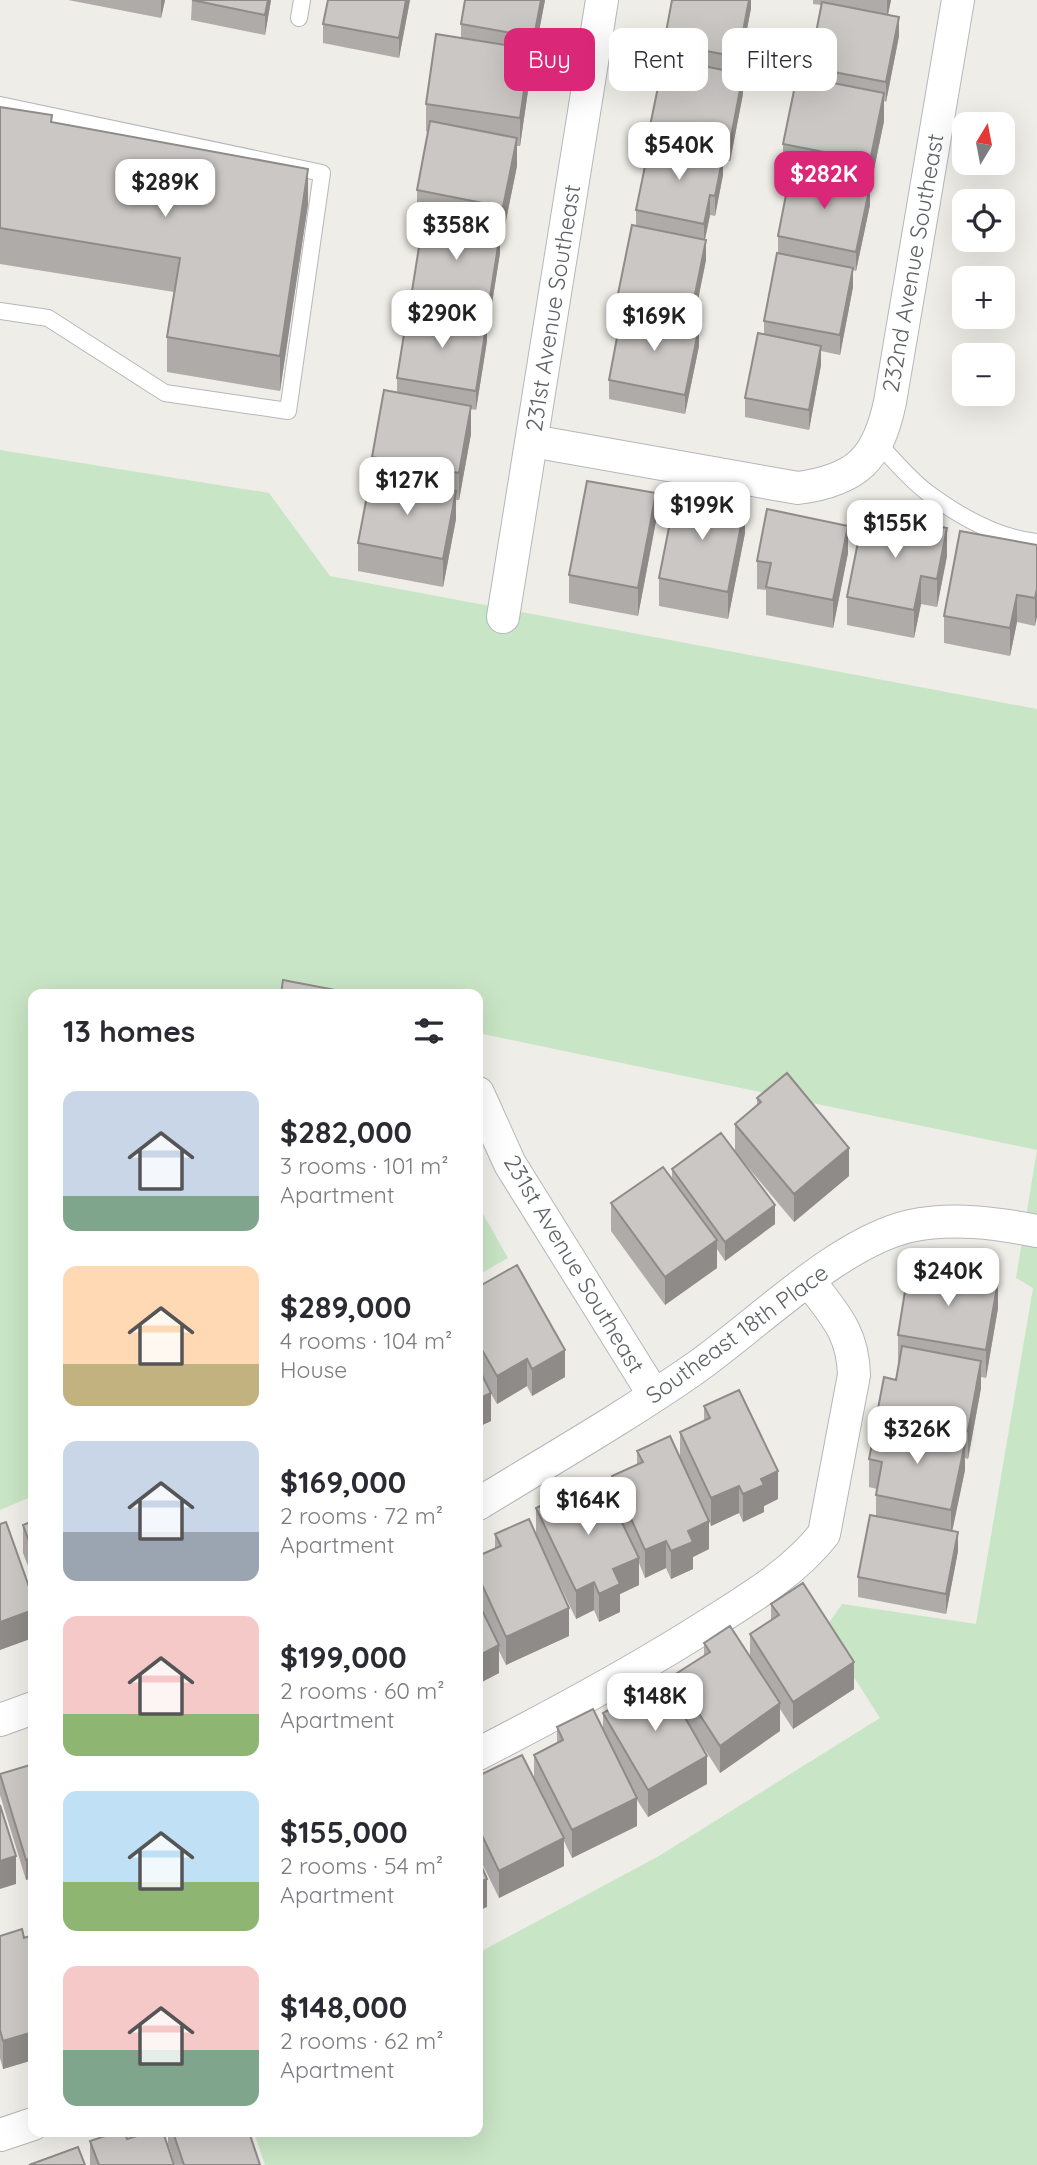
<!DOCTYPE html>
<meta charset="utf-8">
<style>
:root{--surface:#fff;--page:#f7f7f7;--text:#2b2b33;--muted:#7c7c81;--accent:#db2777}
body{margin:0;font-family:Quicksand,sans-serif;background:var(--page);color:var(--text);height:100vh;display:flex;flex-direction:column;font-size:26px;white-space:nowrap}
*{box-sizing:border-box;margin:0}
p{font-size:23px;color:var(--muted)}
.icon{flex:none;width:38px;height:38px;fill:none;stroke:currentColor;stroke-width:2;stroke-linecap:round;stroke-linejoin:round}
.map{position:relative;flex:1;overflow:hidden}
.sheet{position:absolute;left:28px;top:989px;width:455px;height:1148px;display:flex;flex-direction:column;background:var(--surface);border-radius:14px;box-shadow:0 7px 28px #0002}
.sheet>*{flex:none}
.hud{position:absolute;left:504px;top:28px;width:427px;height:63px;display:flex;gap:14px}
.needle{width:46px;rotate:10deg}
.fabs{position:absolute;left:952px;top:112px;display:grid;gap:14px}
.fabs a{display:grid;place-items:center;width:63px;height:63px;border-radius:14px;background:var(--surface);box-shadow:0 7px 28px #0002;font-size:35px}
.price{position:absolute;translate:-50% -60px;padding:0 16px;border-radius:14px;background:#fff;color:#222;font-size:23px;line-height:46px;filter:drop-shadow(0 2px 4px #0008)}
.price::after{content:'';position:absolute;left:50%;top:42px;width:21px;height:16px;margin-left:-10px;background:inherit;clip-path:polygon(0 0,100% 0,50% 100%)}
.price.active{background:var(--accent);color:#fff}
ul{padding:0;list-style:none}
li{display:flex;align-items:center;gap:21px;height:175px;padding:0 35px}
li span{display:grid;place-items:center;flex:none;width:196px;height:140px;border-radius:14px;color:#555}
li>.icon{margin-inline-start:auto}
span .icon{width:84px;height:84px;fill:#fffc;stroke-width:1}
li b{font-size:30px}
h2{display:flex;justify-content:space-between;align-items:center;height:84px;padding:0 35px;font-size:30px}
.pill{padding:0 24px;border-radius:14px;background:var(--surface);box-shadow:0 7px 28px #0002;font-size:24px;line-height:63px}
.pill.active{background:var(--accent);color:#fff}
.map>svg:first-child{display:block}
.green{fill:#c8e5c5}
.lines{fill:none;stroke-linecap:round;stroke-linejoin:round}
.service-casing{stroke:#b4b7ba;stroke-width:18}
.minor-casing{stroke:#b4b7ba;stroke-width:34}
.service{stroke:#fff;stroke-width:16}
.minor{stroke:#fff;stroke-width:32}
.wall{fill:#afaba9}
.shaded-wall{fill:#8e8b89}
.building{fill:#cbc7c4;stroke:#8e8b89;stroke-width:2}
.labels{text-anchor:middle;stroke-width:5;stroke-linejoin:round;paint-order:stroke}
.street-label{font-size:23px;fill:#5e6266;stroke:#fff}
</style>
<div class="map">
<svg width="1037" height="2165" viewBox="0 0 1037 2165">
<rect width="100%" height="100%" fill="#efede7"/>
<!-- green -->
<path class="green" d="M0,450L269,493L330,576L1037,709V2165H265L254,2132H478V1953L659,1856L880,1718L824,1630L842,1604L976,1624L1033,1288L1016,1278L1037,1150L478,1033V994H288L263,989L262,994H33V1496L0,1510Z
M478,1205L508,1258L478,1275Z"/>
<g class="lines">
<defs>
<path id="service" d="M299,18L302,0
M0,105L322,173L288,411L165,393L48,318L0,311
M877,442C893,459 909,479 928,493C959,516 998,538 1037,542"/>
<path id="minor" d="M532,441L798,488C857,480 878,459 890,402L958,0
M503,617L602,0
M478,1093L510,1164L654,1395
M478,1504C550,1460 625,1417 694,1369C757,1325 837,1243 910,1226C952,1217 996,1223 1037,1231
M0,1720L33,1708
M478,1754C558,1713 636,1671 711,1623C752,1597 794,1572 824,1534L854,1375C853,1332 834,1314 809,1281
M0,2135L33,2124"/>
</defs>
<!-- service casing -->
<use href="#service" class="service-casing"/>
<!-- minor casing -->
<use href="#minor" class="minor-casing"/>
<!-- service -->
<use href="#service" class="service"/>
<!-- minor -->
<use href="#minor" class="minor"/>
</g>
<!-- wall -->
<path class="wall" d="M68,0H165L161,18Z
M192,0H271L265,35L191,20Z
M328,0H410L399,58L323,43V24Z
M545,0L534,57L530,56V77L520,146H517V166L503,235L417,218V190L428,132L426,131V104L461,38V24Z
M751,0V8L739,73L743,94L730,161L723,160V175L715,216L710,215L705,240L706,260L693,326L699,346L685,414L609,399V380L621,314L618,313V294L636,226V210L650,142V126L664,61V43Z
M813,0H891L888,15L899,36L886,102L884,101V121L870,188V205L856,271L853,270V287L840,355L821,351V365L809,430L745,417V398L764,335V321L778,253V236L790,173L783,171V144L797,76V65L816,33L821,5L813,4Z
M0,107L308,204L280,391L167,372V337L174,292L0,264Z
M500,253L489,322H487V341L476,410L471,409V434L459,500H456V519L443,587L358,571V543L372,476V457L397,392V378L412,309V291Z
M656,521L638,616L569,603V575Z
M745,533L728,619L659,606V578Z
M1037,545L1035,626L1017,622L1010,656L944,643V616Z
M848,553L833,628L766,615V590L757,589V561Z
M947,556L937,607L921,604L914,638L847,625V597Z
M757,1098L849,1176L794,1222L741,1159L775,1224L725,1261L717,1249V1268L665,1305L611,1231V1203L672,1179V1169L735,1151V1124L757,1105Z
M478,1287L565,1377L532,1396L527,1386L497,1404L490,1392L491,1421L478,1427Z
M998,1308L986,1378L981,1377V1388L968,1459L965,1458V1470L952,1530L958,1551L946,1614L858,1597V1577L876,1516V1495L877,1489L869,1487V1459L877,1425V1414L896,1380L899,1363H898V1335Z
M704,1406L778,1499L764,1506V1512L743,1522L739,1513L711,1526L703,1508L709,1549L693,1557V1569L671,1579L666,1568L645,1578L639,1563V1585L620,1594V1612L599,1622L594,1610L576,1619L538,1539L569,1636L506,1665L499,1651V1673L478,1684V1556L495,1548V1534L536,1536V1508L583,1490L612,1502V1476L637,1464V1451L680,1458V1432L704,1421Z
M33,1521V1579L23,1553V1525Z
M771,1604L854,1689L793,1729L780,1709V1731L720,1773L689,1725L707,1784L648,1817L637,1800V1826L572,1858L564,1841V1866L499,1898L478,1855V1776L534,1779V1755L557,1744V1727L603,1731V1713L631,1697V1690L657,1682L674,1700V1675L704,1656V1643L750,1657V1634L771,1620Z
M33,1764L26,1880L0,1795V1774Z
M33,1935V2060L3,2069L0,2058V1936L24,1938Z
M168,2132H249L260,2165H175L168,2144Z
M127,2139L174,2165H90V2141Z"/>
<!-- shaded-wall -->
<path class="shaded-wall" d="M161,0H165L161,18Z
M268,0H271L265,35V15Z
M406,0H410L399,58V38Z
M541,0H545L534,57V37Z
M749,0H751V8L738,76V57Z
M887,0H891L887,19Z
M899,17V36L886,102V82Z
M530,49V77L520,146V118Z
M743,74V94L730,161V142Z
M884,93V121L870,189V161Z
M517,138V166L503,235V207Z
M723,156V175L715,216V196Z
M308,169V204L280,391V356Z
M870,186V205L856,271V252Z
M710,195V215L704,243V224Z
M500,234V253L489,322V303Z
M706,240V260L692,328V309Z
M853,268V287L840,355V335Z
M487,321V341L476,410V391Z
M699,327V346L685,414V395Z
M821,346V365L809,430V410Z
M471,406V434L459,500V473Z
M456,491V519L443,587V559Z
M656,493V521L638,616V588Z
M745,505V533L728,619V592Z
M848,526V553L833,628V600Z
M947,528V556L937,607V579Z
M921,576V604L914,638V610Z
M1037,589V617L1035,626V598Z
M1017,595V622L1010,656V628Z
M849,1148V1176L794,1222V1194Z
M775,1205V1224L725,1261V1242Z
M717,1240V1268L665,1305V1277Z
M998,1281V1308L986,1378V1350Z
M565,1350V1377L532,1396V1369Z
M527,1359V1386L497,1404V1376Z
M981,1361V1388L968,1459V1431Z
M491,1393V1421L478,1427V1399Z
M965,1443V1470L951,1537V1510Z
M778,1471V1499L764,1506V1512L743,1522V1494L761,1479Z
M739,1486V1513L711,1526V1498Z
M709,1521V1549L693,1557V1569L671,1579V1551L688,1531Z
M958,1532V1551L946,1614V1594Z
M666,1541V1568L645,1578V1550Z
M639,1558V1585L620,1594V1612L599,1622V1594L613,1569Z
M594,1582V1610L576,1619V1591Z
M569,1608V1636L506,1665V1637Z
M33,1610V1638L0,1650V1622Z
M499,1645V1673L478,1684V1656Z
M854,1662V1689L793,1729V1702Z
M780,1703V1731L720,1773V1746Z
M707,1756V1784L648,1817V1790Z
M637,1798V1826L572,1858V1830Z
M564,1838V1866L499,1898V1871Z
M16,1856V1884L0,1889V1861Z
M33,1858V1878L26,1880V1860Z
M487,1879V1907L478,1911V1883Z
M33,2032V2060L3,2069V2041Z"/>
<!-- building -->
<path class="building" d="M192,0H268L265,15Z
M328,0H406L399,38L323,24Z
M465,0H541L534,37L461,24Z
M672,0H749L738,57L664,43Z
M822,2L899,17L886,82L797,65L804,31L816,33Z
M436,34L530,49L520,118L426,104Z
M664,58L743,74L730,142L650,126Z
M797,76L884,93L870,161L783,144Z
M0,107L52,115L51,122L308,169L280,356L167,337L180,258L0,228Z
M430,121L517,138L503,207L417,190Z
M650,142L723,156L715,196L710,195L704,224L636,210Z
M791,169L870,186L856,252L778,236Z
M423,222L500,234L489,303L412,291Z
M632,225L706,240L692,309L618,294Z
M777,253L853,268L840,335L764,321Z
M408,309L487,321L476,391L397,378Z
M622,311L699,327L685,395L609,380Z
M758,333L821,346L809,410L745,398Z
M384,390L471,406L459,473L372,457Z
M371,475L456,491L443,559L358,543Z
M587,481L656,493L638,588L569,575Z
M676,492L745,505L728,592L659,578Z
M767,509L848,526L833,600L766,587L771,563L757,561Z
M864,512L947,528L937,579L921,576L914,610L847,597Z
M960,531L1037,545V589L1035,598L1017,595L1010,628L944,616Z
M283,980L356,994H281Z
M787,1073L849,1148L794,1194L735,1124L761,1102L757,1098Z
M721,1133L775,1205L725,1242L672,1169Z
M663,1167L717,1240L665,1277L611,1203Z
M517,1265L565,1350L532,1369L527,1359L497,1376L478,1343V1287Z
M909,1266L998,1281L986,1350L898,1335Z
M902,1346L981,1361L968,1431L877,1414L884,1377L896,1380Z
M478,1367L491,1393L478,1399Z
M739,1390L778,1471L761,1479L764,1485L743,1494L739,1486L711,1498L680,1432L710,1418L704,1406Z
M876,1424L965,1443L951,1510L876,1495L882,1462L869,1459Z
M670,1436L709,1521L688,1531L693,1542L671,1551L666,1541L645,1550L612,1476L643,1462L637,1451Z
M602,1481L639,1558L613,1569L620,1584L599,1594L594,1582L576,1591L536,1508L581,1487L583,1490Z
M870,1515L958,1532L946,1594L858,1577Z
M529,1519L569,1608L506,1637L478,1576V1556L501,1546L495,1534Z
M33,1521V1552L23,1525Z
M6,1522L33,1598V1610L0,1622V1524Z
M803,1583L854,1662L793,1702L750,1634L779,1615L771,1604Z
M478,1602L499,1645L478,1656Z
M730,1626L780,1703L720,1746L674,1675L710,1652L704,1643Z
M653,1678L657,1682L663,1679L707,1756L648,1790L603,1713L633,1696L631,1690Z
M593,1709L637,1798L572,1830L534,1755L563,1740L557,1727Z
M522,1755L564,1838L499,1871L478,1827V1776Z
M33,1764V1858L26,1860L0,1774Z
M0,1805L16,1856L0,1861Z
M478,1858L487,1879L478,1883Z
M22,1929L24,1938L33,1935V2032L3,2041L0,2030V1936Z
M117,2132H124L127,2139L150,2132H163L174,2165H99L90,2141Z
M173,2132H249L260,2165H184Z
M78,2147L85,2165H29Z"/>
<g class="labels">
<!-- street labels -->
<g class="street-label">
<text transform="translate(913 263) rotate(-80)" y="8">232nd Avenue Southeast</text>
<text transform="translate(553 308) rotate(-81)" y="8">231st Avenue Southeast</text>
<text transform="translate(574 1264) rotate(59)" y="8">231st Avenue Southeast</text>
<text transform="translate(737 1334) rotate(-36)" y="8">Southeast 18th Place</text>
</g>
</g>
</svg>
<div class="fabs">
<a><svg class="needle" viewBox="-14 -14 28 28"><path d="M0-13l5 13h-10z" fill="#e53935"/><path d="M0 13l5-13h-10z" fill="#7c7c81"/></svg></a>
<a><svg class="icon" aria-label="locate" viewBox="0 0 24 24"><circle cx="12" cy="12" r="6"/><path d="M12 2v4M12 18v4M2 12h4M18 12h4"/></svg></a>
<a>+</a>
<a>−</a>
</div>
<b class="price" style="left:679px;top:182px">$540K</b>
<b class="price active" style="left:824px;top:211px">$282K</b>
<b class="price" style="left:165px;top:219px">$289K</b>
<b class="price" style="left:456px;top:262px">$358K</b>
<b class="price" style="left:442px;top:350px">$290K</b>
<b class="price" style="left:654px;top:353px">$169K</b>
<b class="price" style="left:407px;top:517px">$127K</b>
<b class="price" style="left:702px;top:542px">$199K</b>
<b class="price" style="left:895px;top:560px">$155K</b>
<b class="price" style="left:948px;top:1308px">$240K</b>
<b class="price" style="left:917px;top:1466px">$326K</b>
<b class="price" style="left:588px;top:1537px">$164K</b>
<b class="price" style="left:655px;top:1733px">$148K</b>
<div class="hud">
<a class="pill active">Buy</a>
<a class="pill">Rent</a>
<a class="pill">Filters</a>
</div>
<section class="sheet">
<h2>13 homes<svg class="icon" aria-label="filters" viewBox="0 0 24 24"><path d="M4 7h16M4 17h16"/><circle cx="9" cy="7" r="2"/><circle cx="15" cy="17" r="2"/></svg></h2>
<ul>
<li><span style="background:linear-gradient(#c9d6e8 75%,#7fa58c 0)"><svg class="icon" aria-label="home" viewBox="0 0 24 24"><path d="M3 11l9-7 9 7M6 9v11h12V9"/></svg></span><div><b>$282,000</b><p>3 rooms · 101 m²</p><p>Apartment</p></div></li>
<li><span style="background:linear-gradient(#ffd9b3 70%,#c2b280 0)"><svg class="icon" aria-label="home" viewBox="0 0 24 24"><path d="M3 11l9-7 9 7M6 9v11h12V9"/></svg></span><div><b>$289,000</b><p>4 rooms · 104 m²</p><p>House</p></div></li>
<li><span style="background:linear-gradient(#c9d6e8 65%,#9aa5b1 0)"><svg class="icon" aria-label="home" viewBox="0 0 24 24"><path d="M3 11l9-7 9 7M6 9v11h12V9"/></svg></span><div><b>$169,000</b><p>2 rooms · 72 m²</p><p>Apartment</p></div></li>
<li><span style="background:linear-gradient(#f6c9c9 70%,#8fb573 0)"><svg class="icon" aria-label="home" viewBox="0 0 24 24"><path d="M3 11l9-7 9 7M6 9v11h12V9"/></svg></span><div><b>$199,000</b><p>2 rooms · 60 m²</p><p>Apartment</p></div></li>
<li><span style="background:linear-gradient(#bfe0f5 65%,#8fb573 0)"><svg class="icon" aria-label="home" viewBox="0 0 24 24"><path d="M3 11l9-7 9 7M6 9v11h12V9"/></svg></span><div><b>$155,000</b><p>2 rooms · 54 m²</p><p>Apartment</p></div></li>
<li><span style="background:linear-gradient(#f6c9c9 60%,#7fa58c 0)"><svg class="icon" aria-label="home" viewBox="0 0 24 24"><path d="M3 11l9-7 9 7M6 9v11h12V9"/></svg></span><div><b>$148,000</b><p>2 rooms · 62 m²</p><p>Apartment</p></div></li>
</ul>
</section>
</div>
